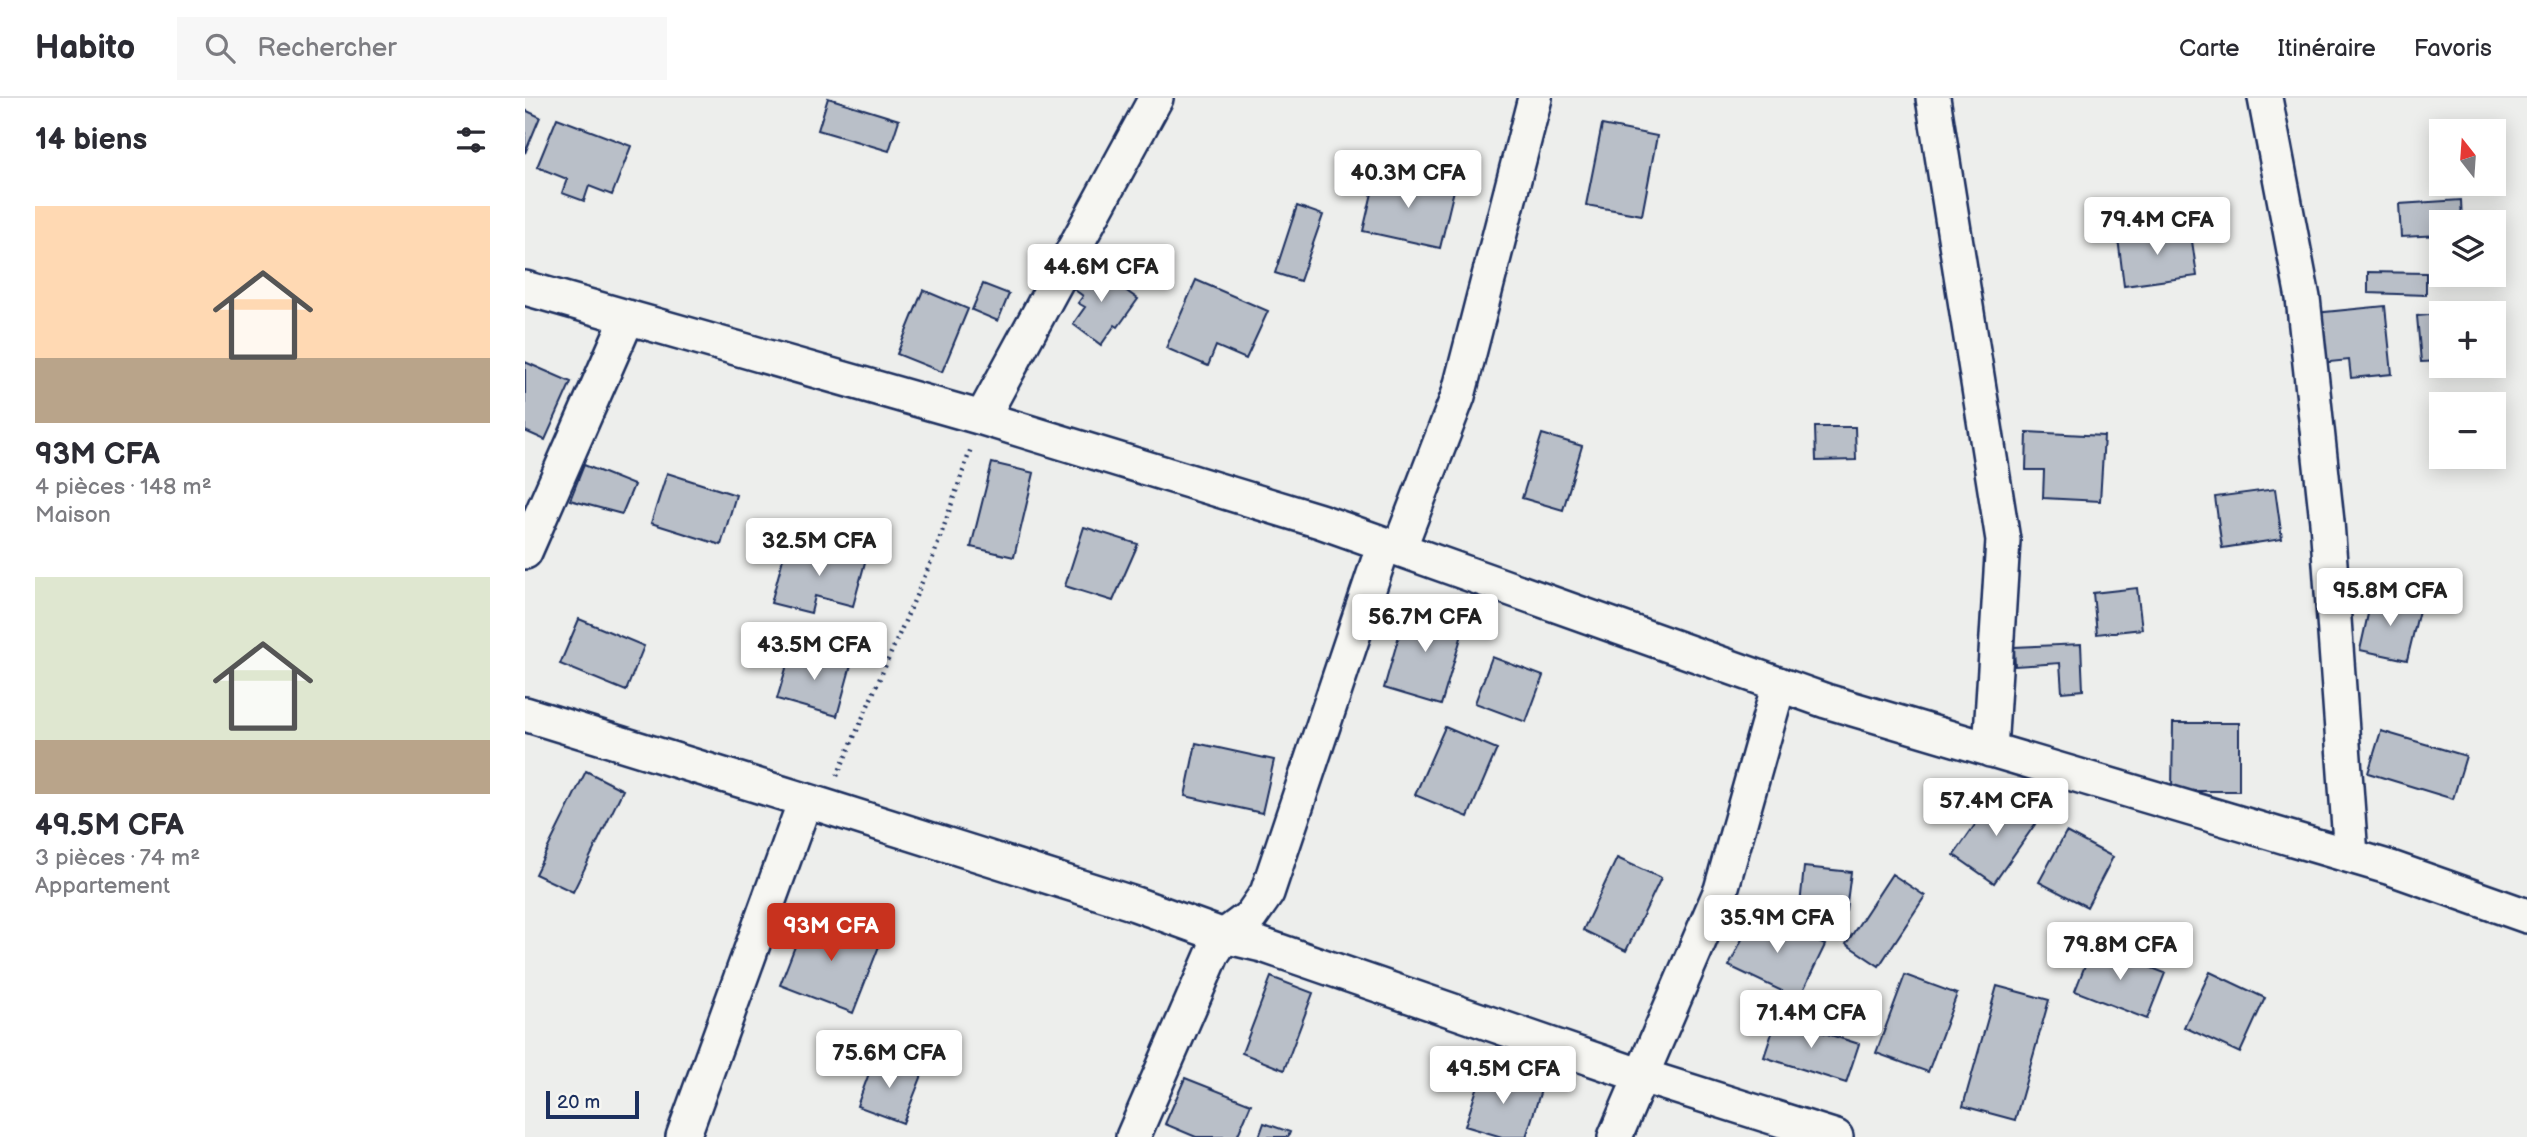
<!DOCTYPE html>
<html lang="fr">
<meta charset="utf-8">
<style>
:root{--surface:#fff;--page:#f7f7f7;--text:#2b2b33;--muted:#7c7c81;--line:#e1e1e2;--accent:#c8321e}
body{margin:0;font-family:"Balsamiq Sans",sans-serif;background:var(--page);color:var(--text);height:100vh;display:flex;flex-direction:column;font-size:26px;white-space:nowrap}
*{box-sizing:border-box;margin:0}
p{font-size:23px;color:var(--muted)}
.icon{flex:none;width:38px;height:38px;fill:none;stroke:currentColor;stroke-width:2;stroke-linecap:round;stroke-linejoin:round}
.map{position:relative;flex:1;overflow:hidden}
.drawer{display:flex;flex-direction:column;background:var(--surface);width:525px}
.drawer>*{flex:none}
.needle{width:46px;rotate:343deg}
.fabs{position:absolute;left:1904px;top:21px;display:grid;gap:14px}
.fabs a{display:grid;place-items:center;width:77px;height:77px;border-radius:0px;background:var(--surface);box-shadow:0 4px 18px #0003;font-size:35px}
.scale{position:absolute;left:21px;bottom:18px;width:93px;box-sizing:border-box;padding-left:7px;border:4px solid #1b2f5e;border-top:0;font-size:19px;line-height:24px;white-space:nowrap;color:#1b2f5e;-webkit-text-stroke:5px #f6f6f2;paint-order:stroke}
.price{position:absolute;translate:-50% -60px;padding:0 16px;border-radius:7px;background:#fff;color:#222;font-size:23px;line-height:46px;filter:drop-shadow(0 2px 4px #0008)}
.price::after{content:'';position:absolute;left:50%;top:42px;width:21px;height:16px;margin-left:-10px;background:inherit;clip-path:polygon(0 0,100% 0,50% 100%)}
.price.active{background:var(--accent);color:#fff}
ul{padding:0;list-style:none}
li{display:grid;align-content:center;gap:14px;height:371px;padding:0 35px}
li span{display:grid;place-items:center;height:217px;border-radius:0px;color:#555}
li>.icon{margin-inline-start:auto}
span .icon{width:126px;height:126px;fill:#fffc;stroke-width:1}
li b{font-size:30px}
h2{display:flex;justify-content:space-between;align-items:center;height:84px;padding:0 35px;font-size:30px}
header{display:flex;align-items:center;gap:42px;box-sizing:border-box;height:98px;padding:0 35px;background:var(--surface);border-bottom:2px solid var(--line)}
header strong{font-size:33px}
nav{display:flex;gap:38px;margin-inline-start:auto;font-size:24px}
.search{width:490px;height:63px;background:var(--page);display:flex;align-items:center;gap:18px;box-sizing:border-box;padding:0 24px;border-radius:0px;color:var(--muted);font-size:26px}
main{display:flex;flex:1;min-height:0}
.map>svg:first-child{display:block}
.building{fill:#b9bfc8;stroke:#1b2f5e;stroke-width:2}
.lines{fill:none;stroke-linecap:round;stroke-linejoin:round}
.street-casing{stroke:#1b2f5e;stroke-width:38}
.path{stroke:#1b2f5e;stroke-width:4.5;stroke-dasharray:2 5;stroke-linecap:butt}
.street{stroke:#f6f6f2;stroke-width:33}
</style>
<header>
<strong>Habito</strong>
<div class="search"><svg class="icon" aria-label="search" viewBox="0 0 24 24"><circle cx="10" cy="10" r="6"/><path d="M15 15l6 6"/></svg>Rechercher</div>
<nav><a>Carte</a><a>Itinéraire</a><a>Favoris</a></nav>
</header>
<main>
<section class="drawer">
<h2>14 biens<svg class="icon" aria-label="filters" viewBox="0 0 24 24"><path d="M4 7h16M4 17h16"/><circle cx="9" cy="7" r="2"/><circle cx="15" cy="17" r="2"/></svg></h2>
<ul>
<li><span style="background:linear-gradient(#ffd9b3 70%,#b9a48a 0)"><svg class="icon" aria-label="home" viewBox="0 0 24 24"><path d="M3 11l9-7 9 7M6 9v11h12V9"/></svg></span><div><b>93M CFA</b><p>4 pièces · 148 m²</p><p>Maison</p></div></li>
<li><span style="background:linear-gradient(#dfe7d0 75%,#b9a48a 0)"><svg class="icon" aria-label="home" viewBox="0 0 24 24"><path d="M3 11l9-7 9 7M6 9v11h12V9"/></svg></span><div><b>49.5M CFA</b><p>3 pièces · 74 m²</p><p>Appartement</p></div></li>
</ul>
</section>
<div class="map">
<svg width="2002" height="1039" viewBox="0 0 2002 1039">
<rect width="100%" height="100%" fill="#edeeec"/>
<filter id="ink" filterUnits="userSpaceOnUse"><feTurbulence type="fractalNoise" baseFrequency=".0143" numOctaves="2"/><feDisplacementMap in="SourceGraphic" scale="14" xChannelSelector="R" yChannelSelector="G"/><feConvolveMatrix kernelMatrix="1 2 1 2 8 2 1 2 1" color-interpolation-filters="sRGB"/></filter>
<g filter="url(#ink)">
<!-- building -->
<path class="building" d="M303,0L374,22L364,53L293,32Z
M0,12L15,19L0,55Z
M32,20L106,48L87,97L64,88L59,103L37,95L42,81L12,69Z
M1077,27L1132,38L1117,117L1061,107Z
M852,74L929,92L915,150L838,133Z
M1936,102L1937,124H1916V137L1876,139L1874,106Z
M772,108L798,117L775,183L750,175Z
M1665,129L1672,178L1599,188L1593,140Z
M563,166L613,201L593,229L590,227L576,247L548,226L560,209L553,205L558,198L546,189Z
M1843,174L1901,175V197L1843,195Z
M671,182L743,213L721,261L691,248L683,268L641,250Z
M458,186L484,196L473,223L447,212Z
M398,192L443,211L417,274L372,256Z
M1860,208L1867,276L1826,280L1824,262L1795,265L1790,215Z
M1916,216V263L1896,264L1892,218Z
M0,264L46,284L20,342L0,333Z
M1290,329H1330L1331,362L1291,363Z
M1502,334L1579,338L1575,403L1518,400L1519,372H1501Z
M1017,336L1057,348L1038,412L997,400Z
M467,365L509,375L489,459L446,449Z
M59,367L109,387L97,416L45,402Z
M142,375L211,397L196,447L126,425Z
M1750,391L1757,441L1697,450L1690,399Z
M559,429L613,446L588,503L540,488Z
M294,445L342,457L328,508L290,498L286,515L246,505L260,453L289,461Z
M1612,490L1617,531L1572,536L1568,495Z
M1847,498L1895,508L1882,562L1835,552Z
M883,506L941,523L916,607L859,590Z
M54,521L119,548L101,593L35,566Z
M1556,546L1558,592L1537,594L1535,565L1490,568L1489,549Z
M267,550L326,567L312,618L252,601Z
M967,559L1018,578L1001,624L950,605Z
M1648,625H1714V693H1647Z
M920,629L972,651L943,719L890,697Z
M1856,633L1941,658L1928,701L1843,675Z
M671,645L749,662L737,715L660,698Z
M61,673L98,692L48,794L10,776Z
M1473,694L1513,722L1469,785L1429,757Z
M1541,734L1588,759L1562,809L1514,784Z
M1092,760L1136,780L1101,853L1058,832Z
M1279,769L1326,774L1321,812L1275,807Z
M1367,776L1400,798L1354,868L1321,846Z
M1230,814L1300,847L1274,901L1204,868Z
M283,815L356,843L328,915L255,887Z
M1568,847L1640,875L1622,921L1550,893Z
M1685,874L1740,900L1715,955L1659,929Z
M1380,877L1432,896L1403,974L1351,955Z
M746,879L788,895L759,972L717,955Z
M1472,888L1524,902L1490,1022L1438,1008Z
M1252,920L1334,946L1321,985L1239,959Z
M350,959L397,977L378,1025L332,1008Z
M958,972L1017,989L1001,1039H977L940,1028Z
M660,980L726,1006L712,1039H671L640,1026Z
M739,1025L765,1034L763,1039H734Z"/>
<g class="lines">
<defs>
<path id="street" d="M1408,0L1478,442L1465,652
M1740,0L1778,200L1802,424L1826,758
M0,190L457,320L795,423L1301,603L1866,770L2002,818
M457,320L631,0
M874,451L933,298L1010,0
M0,454L103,219
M0,616L299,708L610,806L699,838L737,847L1117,978L1311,1039
M158,1039L280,703
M608,1039L688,855L699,838L726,818L742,795L859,446
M1090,1039L1196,792L1254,586"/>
</defs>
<!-- street casing -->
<use href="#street" class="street-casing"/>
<!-- path -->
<path class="path" d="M312,678L409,457L446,350"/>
<!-- street -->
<use href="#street" class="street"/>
</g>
</g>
</svg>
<div class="fabs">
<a><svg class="needle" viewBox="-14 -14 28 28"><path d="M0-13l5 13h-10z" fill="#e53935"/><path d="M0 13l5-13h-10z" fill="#7c7c81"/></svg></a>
<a><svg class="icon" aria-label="layers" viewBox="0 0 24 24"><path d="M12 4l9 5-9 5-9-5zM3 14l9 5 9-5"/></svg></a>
<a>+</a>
<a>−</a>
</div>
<div class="scale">20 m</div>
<b class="price" style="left:883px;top:112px">40.3M CFA</b>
<b class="price" style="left:1632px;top:159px">79.4M CFA</b>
<b class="price" style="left:576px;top:206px">44.6M CFA</b>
<b class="price" style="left:294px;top:480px">32.5M CFA</b>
<b class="price" style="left:1865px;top:530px">95.8M CFA</b>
<b class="price" style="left:900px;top:556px">56.7M CFA</b>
<b class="price" style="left:289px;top:584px">43.5M CFA</b>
<b class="price" style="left:1471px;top:740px">57.4M CFA</b>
<b class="price" style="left:1252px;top:857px">35.9M CFA</b>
<b class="price active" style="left:306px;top:865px">93M CFA</b>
<b class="price" style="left:1595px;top:884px">79.8M CFA</b>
<b class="price" style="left:1286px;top:952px">71.4M CFA</b>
<b class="price" style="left:364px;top:992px">75.6M CFA</b>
<b class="price" style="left:978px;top:1008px">49.5M CFA</b>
</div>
</main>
